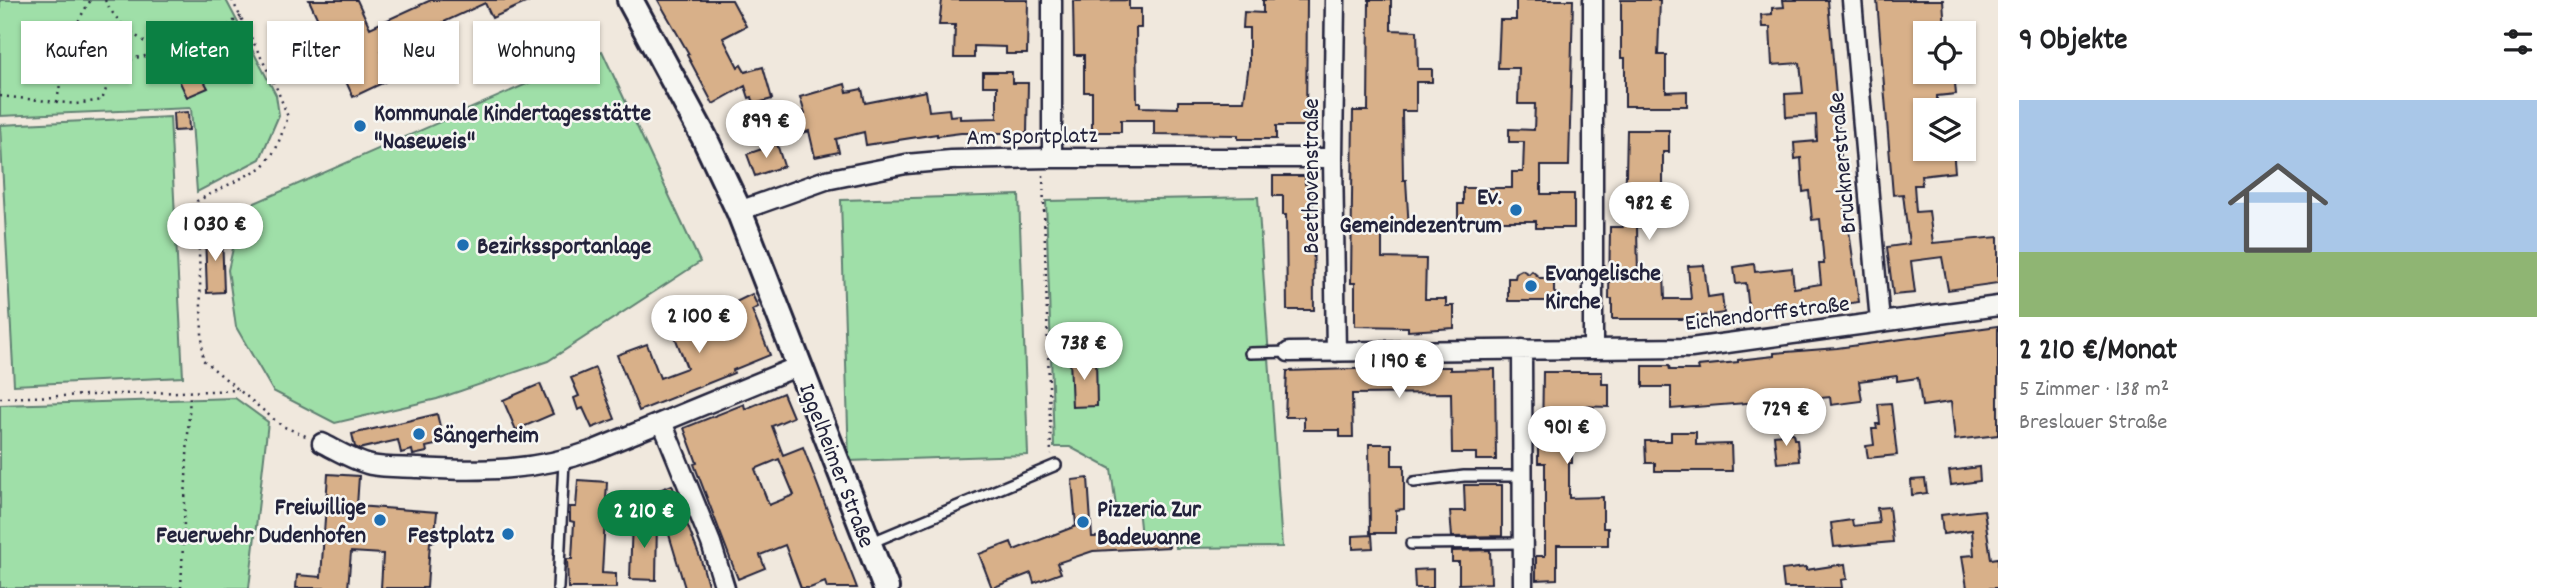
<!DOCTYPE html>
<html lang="de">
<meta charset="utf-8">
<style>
:root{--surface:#fff;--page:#f2f2f2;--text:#202124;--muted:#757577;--accent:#0b8043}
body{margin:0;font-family:Dekko,sans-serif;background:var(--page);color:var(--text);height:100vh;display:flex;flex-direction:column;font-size:26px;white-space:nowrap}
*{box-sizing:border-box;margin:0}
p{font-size:23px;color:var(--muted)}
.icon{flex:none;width:38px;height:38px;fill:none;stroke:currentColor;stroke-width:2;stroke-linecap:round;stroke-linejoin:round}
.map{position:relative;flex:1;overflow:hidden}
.drawer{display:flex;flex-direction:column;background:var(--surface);width:560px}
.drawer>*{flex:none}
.guide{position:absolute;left:21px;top:21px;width:665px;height:63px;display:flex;gap:14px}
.fabs{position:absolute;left:1913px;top:21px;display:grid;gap:14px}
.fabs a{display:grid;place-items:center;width:63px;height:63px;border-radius:0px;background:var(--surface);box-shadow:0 2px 5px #0004;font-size:35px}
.price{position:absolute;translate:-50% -60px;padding:0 16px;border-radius:24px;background:#fff;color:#222;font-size:23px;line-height:46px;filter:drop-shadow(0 2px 4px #0008)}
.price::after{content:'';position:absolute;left:50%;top:42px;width:21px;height:16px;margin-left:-10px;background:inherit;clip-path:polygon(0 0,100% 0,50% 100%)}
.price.on{background:var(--accent);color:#fff}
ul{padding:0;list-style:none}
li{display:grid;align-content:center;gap:14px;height:371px;padding:0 21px}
li span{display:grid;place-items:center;height:217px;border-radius:0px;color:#555}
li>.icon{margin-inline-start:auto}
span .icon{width:126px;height:126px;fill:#fffc;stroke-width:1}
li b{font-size:30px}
h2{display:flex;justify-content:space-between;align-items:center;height:84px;padding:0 21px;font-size:30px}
.tag{padding:0 24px;border-radius:0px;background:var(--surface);box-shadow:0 2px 5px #0004;font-size:24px;line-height:63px}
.tag.on{background:var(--accent);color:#fff}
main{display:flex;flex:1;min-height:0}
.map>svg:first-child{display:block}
.green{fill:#9fdfa8;stroke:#608072;stroke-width:2}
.building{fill:#d8b089;stroke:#22223b;stroke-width:2;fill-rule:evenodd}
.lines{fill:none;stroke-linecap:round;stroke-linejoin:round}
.lane-casing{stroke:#22223b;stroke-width:14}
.street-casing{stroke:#22223b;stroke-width:23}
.secondary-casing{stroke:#22223b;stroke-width:30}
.path{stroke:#22223b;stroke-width:2.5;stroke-dasharray:2 5;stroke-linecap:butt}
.lane{stroke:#f6f6f2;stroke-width:9}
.street{stroke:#f6f6f2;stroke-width:18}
.secondary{stroke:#f6f6f2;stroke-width:24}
.poi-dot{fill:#1f6fb2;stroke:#f6f6f2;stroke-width:2.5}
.labels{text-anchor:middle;stroke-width:5;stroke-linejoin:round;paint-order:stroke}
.poi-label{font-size:24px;font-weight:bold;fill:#22223b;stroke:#f6f6f2;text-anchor:start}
.street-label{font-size:24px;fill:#22223b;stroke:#f6f6f2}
</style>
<main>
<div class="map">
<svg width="1998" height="588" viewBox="0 0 1998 588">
<rect width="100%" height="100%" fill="#f0e8dd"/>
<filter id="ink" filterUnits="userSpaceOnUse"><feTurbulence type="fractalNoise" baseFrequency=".0143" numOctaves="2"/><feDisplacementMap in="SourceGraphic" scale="14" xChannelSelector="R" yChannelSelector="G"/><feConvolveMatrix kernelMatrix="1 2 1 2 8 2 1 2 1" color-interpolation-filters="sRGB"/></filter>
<g filter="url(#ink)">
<!-- green -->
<path class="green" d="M0,0H226L276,95L279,115L260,159L197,192L191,108L0,116Z
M602,51L700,262L548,361L437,399L335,423L273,391L236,327L228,270L238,227L250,205Z
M170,117L183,377L14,385L0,125Z
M1019,195L1028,455L849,461L841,200Z
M1258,197L1282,547L1176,548L1175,535L1141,537L1138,508L1116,507L1111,469L1070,447H1054L1046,201Z
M235,398L268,422L249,588H0V405Z"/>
<!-- building -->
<path class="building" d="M309,0H357L370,28L431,0H532L492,18L485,3L381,51L393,78L353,97Z
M658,0H732L746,26L723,38L738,67L741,65L745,72L763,67L772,99L754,104L752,97L749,98L745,86L713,104L687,55L689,54Z
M942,0H1028L1027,54H1006V47L974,46V58H954L955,25H939Z
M1129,0V9H1141V28H1136L1137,102H1140V107L1178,108V101H1244L1249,64V28H1243L1244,12L1263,13V0H1307L1306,126H1276V139H1238V135L1154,134V120H1121V132H1092V92H1084V55H1074L1073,1Z
M1369,0H1391V30L1417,31L1418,69H1432V82H1416V111H1402L1403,180H1406L1409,230L1382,232V258L1426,259L1425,299H1446V306H1454V328L1408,331V327L1355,326V283H1351L1353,111H1368Z
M1516,0H1573L1569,166H1541V194H1574V228H1536V221H1458V204H1463V188H1512V172H1523L1524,142H1509V129L1534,130L1535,104H1518L1519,68H1498L1500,20H1516Z
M1621,0H1660L1658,55H1666V92L1687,91V106H1625V58H1621Z
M1783,0H1828L1846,217L1847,216L1859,302L1836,305V302L1749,311L1746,283L1736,284L1734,267L1754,264L1755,272L1792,268L1794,288L1821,284L1819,264H1824L1820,219L1812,220L1809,191L1803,192L1801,158L1795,159L1794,143L1817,141L1816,115L1786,117L1785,94L1803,93L1800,63L1772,65L1770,27H1762L1761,15L1772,14V8L1784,7Z
M1877,0H1943L1945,29L1925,30V74L1954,72L1956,94L1937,96V105L1925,106V149H1953L1955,172L1921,176L1922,185H1914L1916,212L1929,211L1933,243L1998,237V283L1948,290L1942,257L1911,261L1915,293L1893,295L1887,247L1909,244L1903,194L1893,195Z
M214,49L224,69L203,79L208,88L187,97L178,78L192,72L187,61Z
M983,72H1012V83H1028L1027,133H961L937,136V134L866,145L864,132L836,139L839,152L815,157L809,131L775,142L769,126L805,114L800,97L845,84L847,92L862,89L865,103L926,91L929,111L949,109L950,116L960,115V119L997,118V86H983Z
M188,112L189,130L174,131L173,113Z
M1627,130H1669V152H1663V219H1648V227H1637L1638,275L1664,274L1665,299H1691L1688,266L1704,265L1708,297L1722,295L1724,313L1683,319H1612V299H1609L1610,227H1623L1625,220Z
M777,144L784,166L755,176L747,154Z
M1273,176H1305V184H1313L1314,310H1287L1286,215H1283V196H1273Z
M222,233L224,292L207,293L205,234Z
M1522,270L1529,274L1532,271L1540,278H1554V292L1563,301H1560L1556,307H1552L1546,301H1508V278H1515L1516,273Z
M752,294L758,307L752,310L770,355L733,370L734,373L639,411L617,355L647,344L660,378L687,368L675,337L698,328L695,322Z
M1998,326V435L1955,440L1951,402L1922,406L1918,378L1897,381V376L1859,381L1862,401L1831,405L1830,397L1801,400L1802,405L1790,406L1791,409L1772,412L1771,401L1671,409V387H1643V366H1669L1670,370H1699L1698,366L1738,362V360L1774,356V353L1837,348Z
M1096,357L1097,406L1072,407L1070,358Z
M1421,367H1450V370L1495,369L1496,460H1476V453H1452L1451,393L1352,394L1353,437H1340V430H1304V417H1285L1287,371Z
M595,368L615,419L592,428L583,408L578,410L574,398L579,396L571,378Z
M1543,372H1602V384H1609V407L1578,406V444H1572V463H1569V498L1603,497V528H1608V545H1557V579L1536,580V556H1545V463H1538V440H1542Z
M540,384L553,414L516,430L503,400Z
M783,393L793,417L772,426L783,455L803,447L857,588H827L825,582L810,588H801L785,545L760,555L765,568L738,579L694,464L697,463L684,428L744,404L745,409ZM779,459L794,495L769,505L755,469Z
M1891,403L1897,455L1868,458L1866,446L1874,445L1872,429H1877L1876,424H1880L1878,404Z
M437,414L444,443L426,447L427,452L413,455L412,450L401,453L398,440L359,449L355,447L352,434Z
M1671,432H1696V445L1731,444L1732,471H1655V463H1646L1645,441H1671Z
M1793,433L1794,439H1797L1799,461L1777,463L1774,435Z
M1369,444H1392V465H1404V509L1396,510V533H1370Z
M1979,467L1980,481L1951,485L1949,471Z
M328,474L359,476L357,506L437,512L434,542H430L427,588H381L383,554L351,552L348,588H296L297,575L321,577Z
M1088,478L1092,537L1168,536L1169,547L1093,551L1057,563L1061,573L1034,583L1031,573L992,588L979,554L1011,542L1014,550L1076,526L1072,480Z
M1925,479L1927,493L1912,495L1911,480Z
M578,480L607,482L602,573L616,574V588H568L567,559H572L574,522L570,521V507H576Z
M672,485L701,560L709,588H685L656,491Z
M1464,485H1502V536L1452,537L1450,511H1465Z
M1889,507L1893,542L1834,547L1831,523L1852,520L1853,526L1879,523L1877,508Z
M1984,510L1991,559L1998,558V588H1967L1962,556L1974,555L1972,530L1943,534L1941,515Z
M632,519L657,520L656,580L630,579Z
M1372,535L1373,548L1353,549V536Z
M1490,550L1491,583L1459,584V562H1452V551Z
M1845,564L1847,579L1841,580L1842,588H1784L1782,570L1806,567V570Z
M1433,569V588H1415L1414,570Z"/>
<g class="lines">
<defs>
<path id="lane" d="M1250,353L1289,352
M1414,482L1464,476H1523
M870,543L1056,465
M1411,544L1523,543
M558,588L564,461"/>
<path id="street" d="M1052,0V158
M1335,0L1333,158L1336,352
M1593,0V349
M1852,0L1880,322
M739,211L826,180L906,164L951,160L1052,158H1333
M1522,349L1523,588
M1289,352L1691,348L1998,306
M662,422L711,543L725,588
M322,443C338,451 354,461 371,465C386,468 404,467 419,468C479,472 537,471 594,450L801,365"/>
<path id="secondary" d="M630,0L704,137L739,211L886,588"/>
</defs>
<!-- lane casing -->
<use href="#lane" class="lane-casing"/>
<!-- street casing -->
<use href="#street" class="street-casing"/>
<!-- secondary casing -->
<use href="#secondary" class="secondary-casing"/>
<!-- path -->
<path class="path" d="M105,0C117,25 137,37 160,52
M232,0L277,89L288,117L276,149L263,167L197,201L203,360L282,426L306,436
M0,96L76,104L102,100L112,73L134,58L180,50L205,42L241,16
M57,102C63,65 69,31 91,0
M1043,175L1051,455
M0,398L239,390
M181,588L190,392"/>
<!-- lane -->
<use href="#lane" class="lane"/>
<!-- street -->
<use href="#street" class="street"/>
<!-- secondary -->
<use href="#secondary" class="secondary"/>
</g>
</g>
<!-- markers -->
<g class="poi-dot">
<circle cx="360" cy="126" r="7"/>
<circle cx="1516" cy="210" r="7"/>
<circle cx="463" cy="245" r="7"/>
<circle cx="1531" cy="286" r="7"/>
<circle cx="419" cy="434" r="7"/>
<circle cx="380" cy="520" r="7"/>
<circle cx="1083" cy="522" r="7"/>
<circle cx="508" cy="534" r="7"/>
</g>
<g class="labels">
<!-- poi labels -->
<g class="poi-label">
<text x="374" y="120">Kommunale Kindertagesstätte<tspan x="374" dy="28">"Naseweis"</tspan></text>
<text x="1502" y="204" text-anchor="end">Ev.<tspan x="1502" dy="28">Gemeindezentrum</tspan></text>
<text x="477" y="253">Bezirkssportanlage</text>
<text x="1545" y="280">Evangelische<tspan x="1545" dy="28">Kirche</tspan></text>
<text x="433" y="442">Sängerheim</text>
<text x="366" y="514" text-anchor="end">Freiwillige<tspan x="366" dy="28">Feuerwehr Dudenhofen</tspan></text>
<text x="1097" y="516">Pizzeria Zur<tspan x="1097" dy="28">Badewanne</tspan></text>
<text x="494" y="542" text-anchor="end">Festplatz</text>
</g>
<!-- street labels -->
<g class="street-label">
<text transform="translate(1032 135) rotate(-1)" y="8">Am Sportplatz</text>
<text transform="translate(1841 163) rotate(-95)" y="8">Brucknerstraße</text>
<text transform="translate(1310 176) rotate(-90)" y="8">Beethovenstraße</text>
<text transform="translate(1767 312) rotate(-7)" y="8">Eichendorffstraße</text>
<text transform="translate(838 465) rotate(69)" y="8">Iggelheimer Straße</text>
</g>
</g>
</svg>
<div class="fabs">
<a><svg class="icon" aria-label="locate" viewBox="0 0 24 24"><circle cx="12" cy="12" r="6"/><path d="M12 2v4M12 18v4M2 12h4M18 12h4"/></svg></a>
<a><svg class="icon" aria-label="layers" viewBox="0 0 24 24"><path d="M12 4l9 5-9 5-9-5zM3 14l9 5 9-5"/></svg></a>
</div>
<b class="price" style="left:766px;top:160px">899 €</b>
<b class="price" style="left:1649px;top:242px">982 €</b>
<b class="price" style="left:215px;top:263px">1 030 €</b>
<b class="price" style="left:699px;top:355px">2 100 €</b>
<b class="price" style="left:1084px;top:382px">738 €</b>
<b class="price" style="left:1399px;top:400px">1 190 €</b>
<b class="price" style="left:1786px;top:448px">729 €</b>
<b class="price" style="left:1567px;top:466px">901 €</b>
<b class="price on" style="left:644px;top:550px">2 210 €</b>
<div class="guide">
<a class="tag">Kaufen</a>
<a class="tag on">Mieten</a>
<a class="tag">Filter</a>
<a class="tag">Neu</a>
<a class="tag">Wohnung</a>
</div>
</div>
<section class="drawer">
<h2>9 Objekte<svg class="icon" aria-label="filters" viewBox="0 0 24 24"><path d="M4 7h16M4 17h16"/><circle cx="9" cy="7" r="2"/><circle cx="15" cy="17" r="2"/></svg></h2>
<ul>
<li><span style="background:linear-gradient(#a9c7e8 70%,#8fb573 0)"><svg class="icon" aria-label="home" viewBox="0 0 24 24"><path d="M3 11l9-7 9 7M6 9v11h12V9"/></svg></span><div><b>2 210 €/Monat</b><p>5 Zimmer · 138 m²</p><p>Breslauer Straße</p></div></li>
</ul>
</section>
</main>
